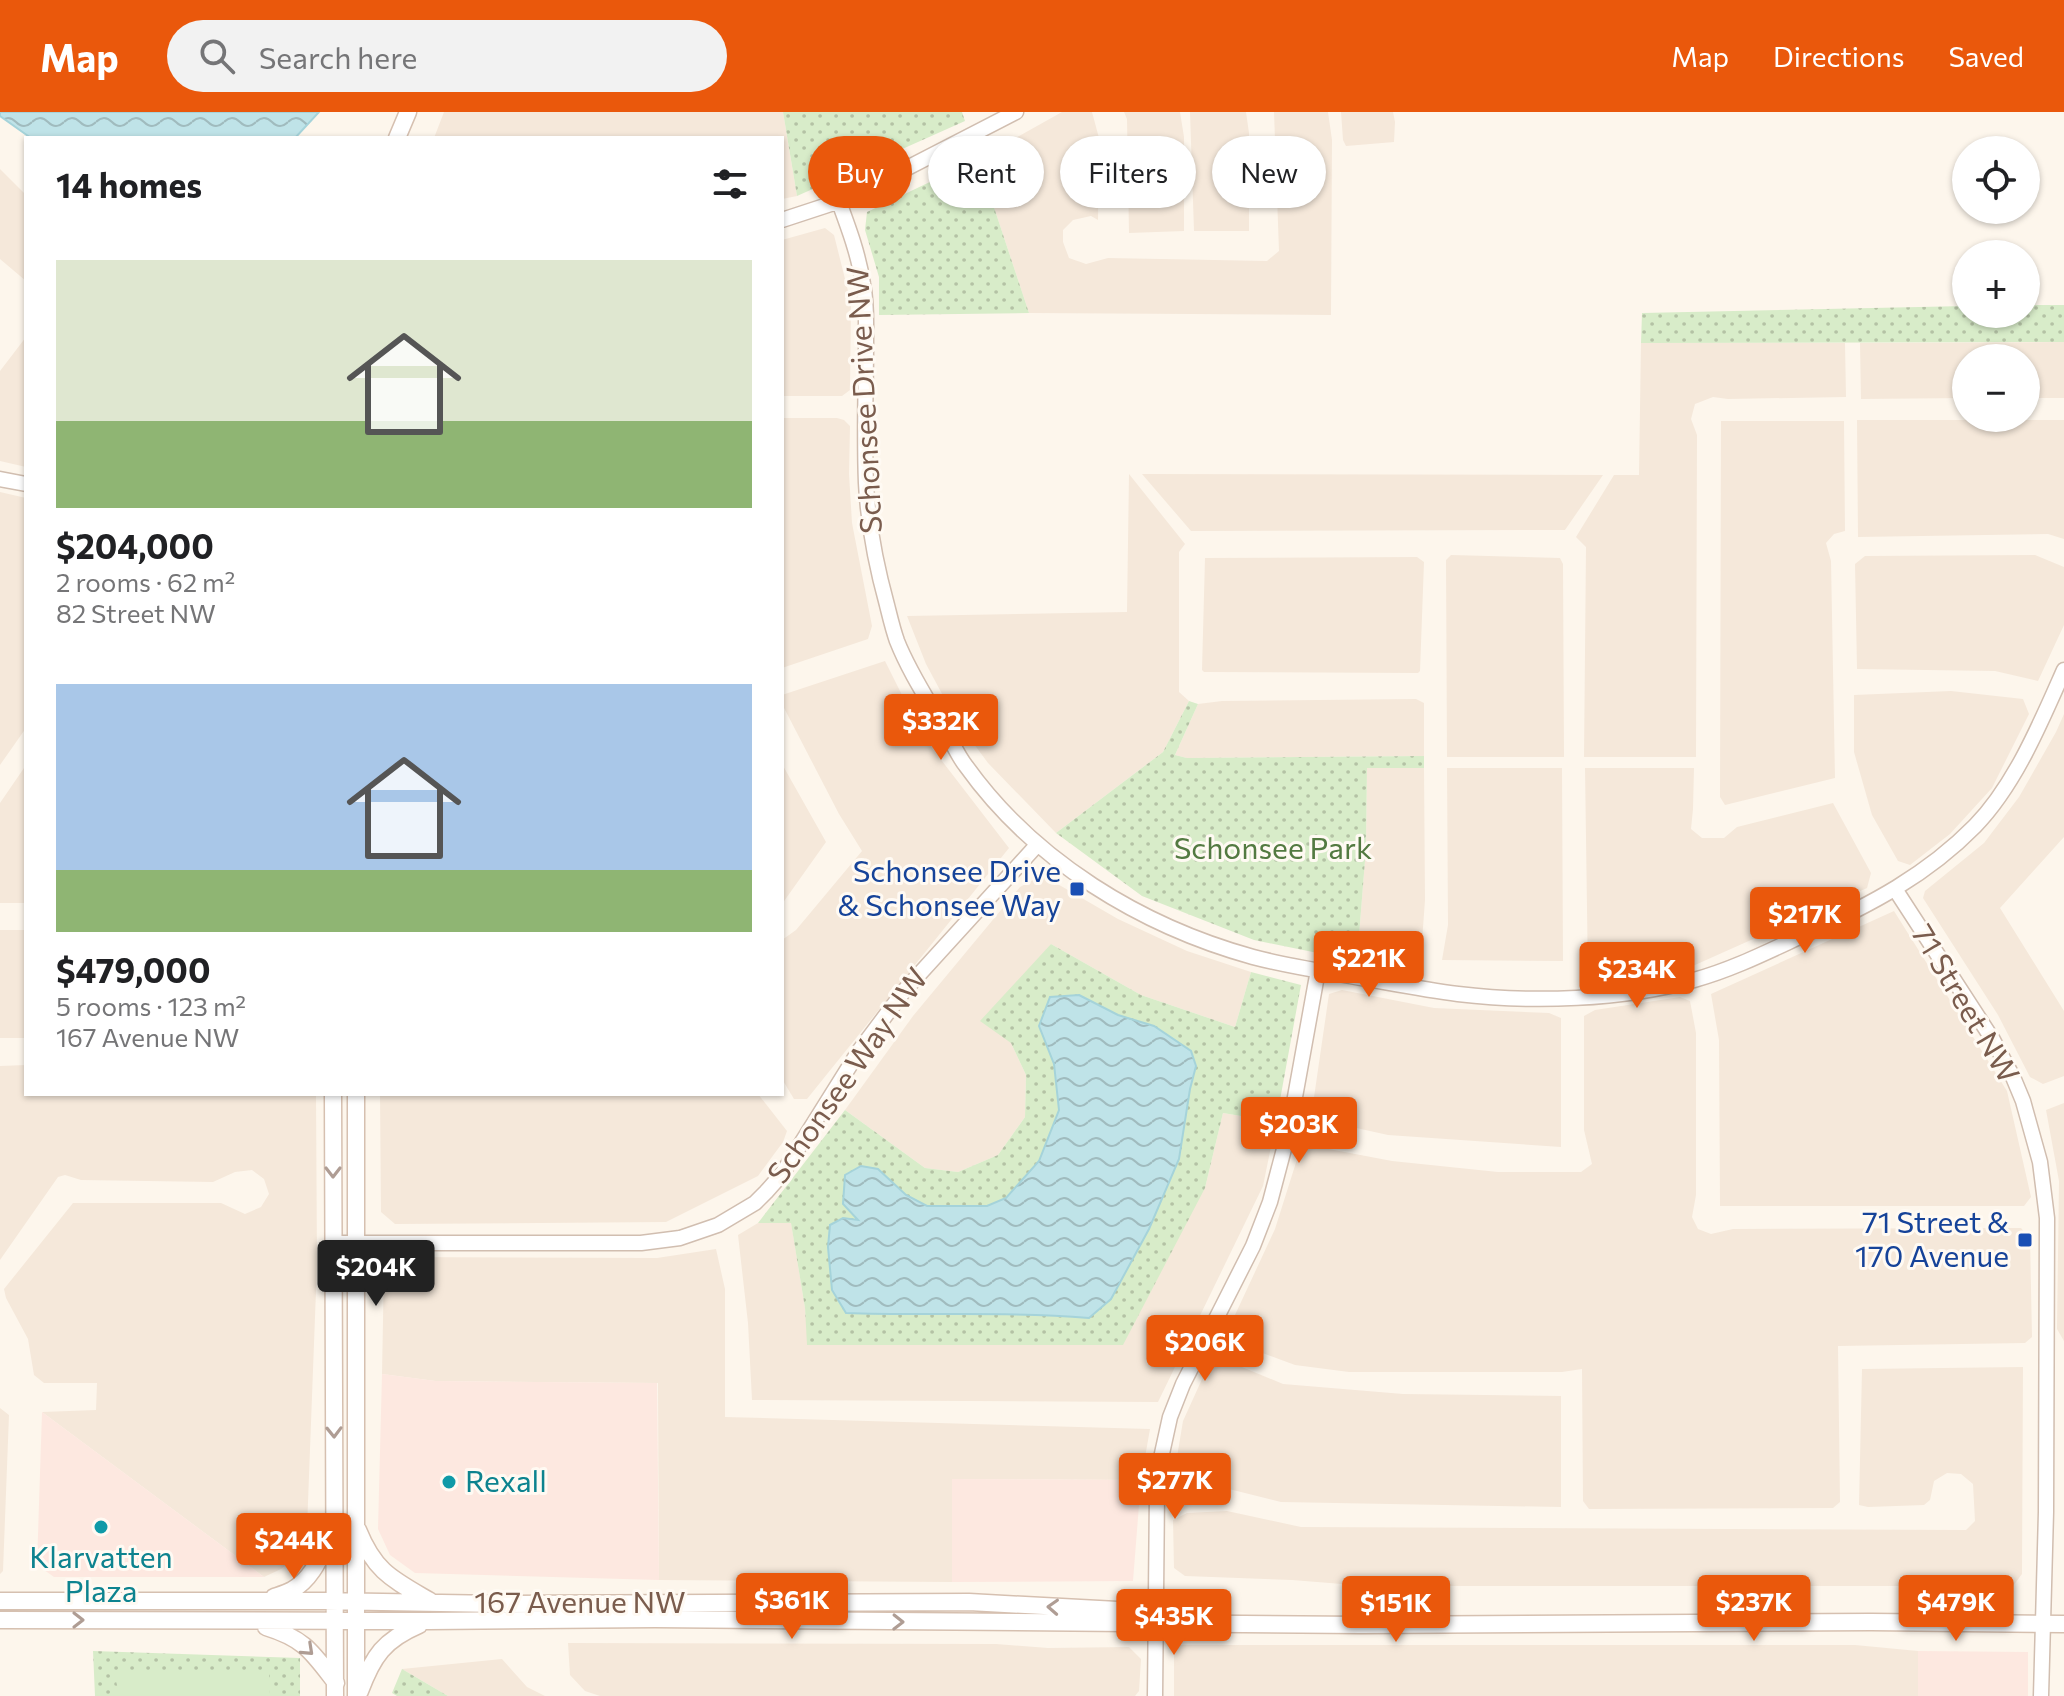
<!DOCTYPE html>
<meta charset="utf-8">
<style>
:root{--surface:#fff;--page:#f2f2f2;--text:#202124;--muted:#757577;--accent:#ea580c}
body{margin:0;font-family:Commissioner,sans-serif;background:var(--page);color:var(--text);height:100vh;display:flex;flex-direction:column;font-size:30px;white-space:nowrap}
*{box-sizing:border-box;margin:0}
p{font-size:26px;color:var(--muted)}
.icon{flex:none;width:44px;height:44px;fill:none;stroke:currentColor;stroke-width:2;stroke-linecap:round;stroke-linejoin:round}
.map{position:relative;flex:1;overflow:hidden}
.sheet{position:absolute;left:24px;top:24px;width:760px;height:960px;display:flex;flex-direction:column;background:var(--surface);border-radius:0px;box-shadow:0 2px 6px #0004}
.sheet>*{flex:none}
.hud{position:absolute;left:808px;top:24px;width:760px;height:72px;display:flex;gap:16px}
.controls{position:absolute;left:1952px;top:24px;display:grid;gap:16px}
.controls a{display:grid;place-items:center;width:88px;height:88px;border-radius:50%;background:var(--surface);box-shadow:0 2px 6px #0004;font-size:40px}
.price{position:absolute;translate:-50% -68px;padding:0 18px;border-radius:8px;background:var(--accent);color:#fff;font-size:26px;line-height:52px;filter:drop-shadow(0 2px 4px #0008)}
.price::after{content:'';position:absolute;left:50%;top:48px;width:24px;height:18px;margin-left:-12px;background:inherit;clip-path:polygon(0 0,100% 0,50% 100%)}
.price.active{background:#222;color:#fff}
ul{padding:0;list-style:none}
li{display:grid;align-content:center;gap:16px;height:424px;padding:0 32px}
li span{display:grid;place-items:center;height:248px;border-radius:0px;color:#555}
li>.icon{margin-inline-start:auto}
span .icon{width:144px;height:144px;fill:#fffc;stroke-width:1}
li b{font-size:34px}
h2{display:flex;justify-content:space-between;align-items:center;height:96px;padding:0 32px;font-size:34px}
.chip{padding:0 28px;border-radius:36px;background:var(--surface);box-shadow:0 2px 6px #0004;font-size:28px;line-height:72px}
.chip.active{background:var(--accent);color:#fff}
header{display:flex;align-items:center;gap:48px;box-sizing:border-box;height:112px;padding:0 40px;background:var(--accent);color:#fff}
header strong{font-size:38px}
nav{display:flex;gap:44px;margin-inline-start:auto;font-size:28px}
.search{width:560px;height:72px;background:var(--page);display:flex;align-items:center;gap:20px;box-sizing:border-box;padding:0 28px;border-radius:44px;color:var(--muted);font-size:30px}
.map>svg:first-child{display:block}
.residential{fill:#f5e8da}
.commercial{fill:#fde8e0}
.green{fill:url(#green-dots)}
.pitch{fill:#d8ecc9}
.water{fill:url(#water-waves);stroke:#a5d3da;stroke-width:2}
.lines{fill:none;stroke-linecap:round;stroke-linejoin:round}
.tertiary-casing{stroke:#d1beb0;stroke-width:17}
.secondary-casing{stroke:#d6c0b0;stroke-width:19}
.tertiary{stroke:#fff;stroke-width:14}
.secondary{stroke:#fff;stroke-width:16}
.oneway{stroke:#af9d94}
.transit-dot{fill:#1a4fb4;stroke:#fffaf3;stroke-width:3}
.culture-dot{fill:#0f9aa8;stroke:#fffaf3;stroke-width:3}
.labels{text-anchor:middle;stroke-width:6;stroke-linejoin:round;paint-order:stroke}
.street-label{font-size:30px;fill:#7a5c4d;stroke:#fffaf3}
.park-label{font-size:30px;fill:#537a41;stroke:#fffaf3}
.transit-label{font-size:30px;fill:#164399;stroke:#fffaf3;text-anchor:end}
.culture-label{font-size:30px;fill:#0d838f;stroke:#fffaf3;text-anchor:start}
</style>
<header>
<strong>Map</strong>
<div class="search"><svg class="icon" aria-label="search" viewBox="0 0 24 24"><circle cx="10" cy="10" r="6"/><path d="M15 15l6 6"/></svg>Search here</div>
<nav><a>Map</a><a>Directions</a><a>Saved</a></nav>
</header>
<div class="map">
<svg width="2064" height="1584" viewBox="0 0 2064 1584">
<defs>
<pattern id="green-dots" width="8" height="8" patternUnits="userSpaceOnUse" patternTransform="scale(2)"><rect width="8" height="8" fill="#d8ecc9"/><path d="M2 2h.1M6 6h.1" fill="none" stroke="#b4c2a5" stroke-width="1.8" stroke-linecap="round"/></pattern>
<pattern id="water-waves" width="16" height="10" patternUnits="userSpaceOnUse" patternTransform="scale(2)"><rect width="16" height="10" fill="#bfe3e8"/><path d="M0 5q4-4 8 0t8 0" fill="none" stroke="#a0bbbe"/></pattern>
</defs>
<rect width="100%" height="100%" fill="#fdf6ec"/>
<!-- residential -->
<path class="residential" d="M444,0H783L797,84L782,87V26H434Z
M1062,0H1092L1099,26L1098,108L1091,104L1073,108L1063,118V130L1069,146L1086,152L1108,146L1267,149L1279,139L1274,0H1328L1332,28L1331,203L1029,201L978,47Z
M1124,0H1180L1184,25V119L1129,121L1127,7Z
M1190,0H1246L1249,21V119H1194Z
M1341,0H1393L1395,10L1394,30L1346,34L1343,28Z
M0,57L26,83V169L0,147Z
M825,116L834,123L851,191L850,278L842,284H782V128Z
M26,225V355L0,349V259Z
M2064,230V286H2026V246H1966V286L1861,287L1860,231Z
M1641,231H1845L1846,285L1728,287L1713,285L1695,292L1691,307L1697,323L1696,645H1584L1586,435L1576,425L1614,363H1639Z
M782,306H837L844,308L850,314L849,362L852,411L872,514L868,527L782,556Z
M1857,308H2064V427L2048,422L1858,425Z
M1721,309H1844L1845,419L1834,422L1826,431L1831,449L1835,666L1725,693L1720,685Z
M1129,362L1185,432L1179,440V580L1189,589L1163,640L1056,721L988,651L971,628L948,593L926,552L907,504L1127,500Z
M1142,362L1603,363L1565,418L1191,419Z
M0,380L26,386V616L0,653Z
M1451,443L1560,446L1563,452L1564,645H1447L1446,448Z
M2035,443L2064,455V513L2038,569L1995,559L1857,557L1855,452L1865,444Z
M1417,445L1424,450L1420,559L1418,561L1204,560L1202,558L1205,446Z
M885,549L922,623L1009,736L807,987H794L782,967V828L796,818L862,739L839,702L782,592V583Z
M1951,579L2023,587L2029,602L1992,676L1950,722L1910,753L1898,749L1872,703L1854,640V583Z
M1416,587L1424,591V644L1187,646L1175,643L1198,592L1222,589Z
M2064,602V725L2000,796L2064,899V964L2043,972L2030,965L1998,903L1923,786L1925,779L1984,731L2019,685L2056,620Z
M782,652L826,730L782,792Z
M24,656H26V791H0V691Z
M1367,656H1424L1425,788L1420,857L1412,863L1357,849L1366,736Z
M1447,656H1562L1563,849L1442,848L1448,813Z
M1585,656H1694L1693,697L1691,717L1702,726H1724L1737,715L1833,691L1871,761L1867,776L1695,853L1640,863L1588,866Z
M1042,763L1118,807L1187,839L1251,860L1235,915L1141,883L1051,832L1011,931L1026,963L1025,1005L998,1043L958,1060L925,1056L845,998L913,904L1020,775Z
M1894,799L2007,979L2031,1085L2024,1094H1720L1719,928L1711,882Z
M0,818H26V926H0Z
M1342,878L1434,896L1549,901L1561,906V1035L1388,1023L1311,1006L1329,882Z
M1680,885L1690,889L1696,921V1083L1692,1105L1698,1117L1711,1122L1733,1117L2021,1116L2030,1127L2032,1225L2025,1231L1838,1234L1840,1390L1833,1396L1589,1397L1583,1389L1582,1257L1562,1260H1349L1295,1253L1238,1232L1228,1218L1275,1117L1299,1041L1313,1034L1392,1049L1498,1060H1581L1592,1052L1584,1018V904L1595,898Z
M26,953V982H316L317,1152L307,1417L301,1442L281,1457L264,1465L42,1300L96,1298L97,1271H44L34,1263L28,1227L6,1186L4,1177L73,1091H221L245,1102L261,1095L269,1082L264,1067L252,1058L235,1060L213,1070L81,1068L65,1063L58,1065L0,1148V954Z
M380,982H758L787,1019L783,1030L758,1064L666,1110L395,1112L381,1100Z
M2064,991V1229L2057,1217L2059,1069L2046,998Z
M1223,1001L1276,1010L1263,1074L1158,1290L752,1288L748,1211L738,1123L758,1111L791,1110L805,1196L808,1233L1205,1076Z
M716,1137L725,1177V1305L1150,1317L1141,1368L953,1367L952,1470L659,1468L658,1271L435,1269L382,1262L384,1156L388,1145L657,1146Z
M1213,1243L1283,1272L1403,1282L1561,1284V1395L1281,1390L1229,1377L1173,1369L1183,1309Z
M2023,1255L2022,1462L2013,1474H1367L1292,1468L1185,1464L1174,1456L1173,1408L1187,1401L1227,1399L1301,1415L1966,1418L1975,1409L1973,1372L1961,1362L1947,1361L1934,1369L1930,1388L1924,1393L1868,1395L1859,1393L1862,1257Z
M0,1296L9,1303L3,1459L0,1462Z
M568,1531L996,1532L1048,1536L1129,1535L1141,1547L1139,1579L1135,1584H600L585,1579L570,1563Z
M1180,1533H1855L1918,1539V1584H1174V1540Z
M502,1547L527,1575L545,1584H448L402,1557Z"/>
<!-- commercial -->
<path class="commercial" d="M382,1262L436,1269L657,1271L659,1468L415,1461L390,1443L378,1417Z
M42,1300L264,1465H54L37,1453Z
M952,1367L1141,1368L1133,1469L952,1470Z
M1918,1539L2028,1540V1584H1918Z"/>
<!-- green -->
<path class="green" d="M783,0H962L965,9L797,84Z
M978,47L1029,201L879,203V165L865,118L867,100Z
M2026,193H2064V230L1641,231L1642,201L1966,194V202H2026Z
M1189,589L1198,592L1175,643L1187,646L1424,644V656H1367L1366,736L1357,849L1254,828L1142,784L1056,721L1163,640Z
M1051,832L1141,883L1235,915L1251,860L1301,873L1276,1010L1223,1001L1205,1076L1123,1233H807L805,1196L791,1111H758L845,998L925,1056L958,1060L998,1043L1025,1005L1026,963L1011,931L980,909Z
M93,1539L300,1546V1584H95Z
M402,1557L448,1584H397L392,1581Z"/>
<!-- pitch -->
<path class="pitch" d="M113,1558H269L270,1584H120Z"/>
<!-- water -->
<path class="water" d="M0,0H319L295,26H31L0,4Z
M1079,883L1118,903L1154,914L1191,939L1196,954L1190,977L1179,1047L1149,1117L1111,1187L1089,1206C1008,1199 927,1204 846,1201L832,1178L828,1135L830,1113L843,1106L858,1108L843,1092L845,1063L861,1054L878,1057L906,1083L927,1094H987L1006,1086L1039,1049L1059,998L1054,952L1039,914L1050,885Z"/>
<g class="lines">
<defs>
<path id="tertiary" d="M839,90C849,117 859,144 863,172C867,191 866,210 866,229C866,276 864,324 866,371C868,413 876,453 887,493C890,505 893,518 897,529C910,562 930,591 947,621C953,632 958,644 966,654C1034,749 1141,814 1253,845C1287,854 1321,859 1355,865C1390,871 1424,878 1458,882C1532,891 1622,888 1694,868C1734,857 1771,838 1808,821C1870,793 1927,763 1975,714C2015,673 2041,610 2064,558
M782,108L849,86L1016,0
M0,367L26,372
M1895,777L1993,928L2013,965L2023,989L2040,1050L2047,1106L2046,1400L2041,1584
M333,1131H641L680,1126L718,1113L755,1091L766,1080L782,1062L859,939L904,879L1037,733
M1155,1584L1157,1380L1161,1346L1170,1305L1183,1272L1253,1134L1270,1090L1289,1018L1318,858"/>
<path id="secondary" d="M397,26L408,0
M333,982L335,1584
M358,1418C375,1460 392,1467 430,1489
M274,1485C280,1483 287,1481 292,1478C314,1466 322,1440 333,1419
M0,1489H324L499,1492L969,1490L1136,1499L1155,1511
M0,1508L428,1509L655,1507L1361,1513L1871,1510L2064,1512
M266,1515C305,1527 312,1540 336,1571
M360,1579C373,1544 384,1528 419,1513
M356,1584V982"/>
</defs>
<!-- tertiary casing -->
<use href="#tertiary" class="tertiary-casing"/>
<!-- secondary casing -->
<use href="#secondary" class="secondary-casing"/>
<!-- tertiary -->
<use href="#tertiary" class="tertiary"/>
<!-- secondary -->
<use href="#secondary" class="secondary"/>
</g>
<!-- one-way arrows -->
<defs><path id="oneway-chevron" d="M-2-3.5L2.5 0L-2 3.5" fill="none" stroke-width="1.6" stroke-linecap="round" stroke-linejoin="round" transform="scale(2)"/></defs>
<g class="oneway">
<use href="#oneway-chevron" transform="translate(333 1060) rotate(90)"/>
<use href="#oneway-chevron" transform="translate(334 1320) rotate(89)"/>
<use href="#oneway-chevron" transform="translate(1053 1495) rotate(-177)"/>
<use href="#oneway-chevron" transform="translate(78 1508)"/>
<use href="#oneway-chevron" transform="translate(898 1510) rotate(1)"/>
<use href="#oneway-chevron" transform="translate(308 1538) rotate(43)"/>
</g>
<!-- markers -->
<g class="transit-dot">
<rect x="1069" y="769" width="16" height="16" rx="4"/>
<rect x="2017" y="1120" width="16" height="16" rx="4"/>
</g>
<g class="culture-dot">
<circle cx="449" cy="1370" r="8"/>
<circle cx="101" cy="1415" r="8"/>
</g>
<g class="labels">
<!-- street labels -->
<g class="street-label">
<text transform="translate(865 288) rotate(-93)" y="10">Schonsee Drive NW</text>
<text transform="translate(1965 892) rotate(59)" y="10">71 Street NW</text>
<text transform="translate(848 964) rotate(-55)" y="10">Schonsee Way NW</text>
<text x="580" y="1501">167 Avenue NW</text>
</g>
<!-- park labels -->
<g class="park-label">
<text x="1273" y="747">Schonsee Park</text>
</g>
<!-- transit labels -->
<g class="transit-label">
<text x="1061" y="770">Schonsee Drive<tspan x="1061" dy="34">&amp; Schonsee Way</tspan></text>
<text x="2009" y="1121">71 Street &amp;<tspan x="2009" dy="34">170 Avenue</tspan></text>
</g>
<!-- culture labels -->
<g class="culture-label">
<text x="465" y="1380">Rexall</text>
<text x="101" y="1456" text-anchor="middle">Klarvatten<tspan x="101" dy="34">Plaza</tspan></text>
</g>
</g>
</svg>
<div class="controls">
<a><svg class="icon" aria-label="locate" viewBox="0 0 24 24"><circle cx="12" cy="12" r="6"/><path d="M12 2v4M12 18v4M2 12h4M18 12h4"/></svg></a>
<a>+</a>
<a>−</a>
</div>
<b class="price" style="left:941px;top:650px">$332K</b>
<b class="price" style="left:1805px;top:843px">$217K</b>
<b class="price" style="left:1369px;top:887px">$221K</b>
<b class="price" style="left:1637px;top:898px">$234K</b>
<b class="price" style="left:1299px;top:1053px">$203K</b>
<b class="price active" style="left:376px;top:1196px">$204K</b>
<b class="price" style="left:1205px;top:1271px">$206K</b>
<b class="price" style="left:1175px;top:1409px">$277K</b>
<b class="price" style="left:294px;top:1469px">$244K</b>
<b class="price" style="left:792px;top:1529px">$361K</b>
<b class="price" style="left:1754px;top:1531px">$237K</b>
<b class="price" style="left:1956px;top:1531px">$479K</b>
<b class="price" style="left:1396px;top:1532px">$151K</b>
<b class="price" style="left:1174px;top:1545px">$435K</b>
<div class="hud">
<a class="chip active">Buy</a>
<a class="chip">Rent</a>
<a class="chip">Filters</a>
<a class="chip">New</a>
</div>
<section class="sheet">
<h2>14 homes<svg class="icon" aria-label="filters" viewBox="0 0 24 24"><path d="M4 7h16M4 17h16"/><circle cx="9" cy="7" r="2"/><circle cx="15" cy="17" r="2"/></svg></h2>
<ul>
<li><span style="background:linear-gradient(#dfe7d0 65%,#8fb573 0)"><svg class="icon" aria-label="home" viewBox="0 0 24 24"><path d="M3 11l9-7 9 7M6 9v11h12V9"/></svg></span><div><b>$204,000</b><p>2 rooms · 62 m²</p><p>82 Street NW</p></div></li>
<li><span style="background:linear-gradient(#a9c7e8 75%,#8fb573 0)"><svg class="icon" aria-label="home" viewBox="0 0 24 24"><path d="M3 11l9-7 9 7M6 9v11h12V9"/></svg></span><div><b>$479,000</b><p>5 rooms · 123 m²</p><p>167 Avenue NW</p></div></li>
</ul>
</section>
</div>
